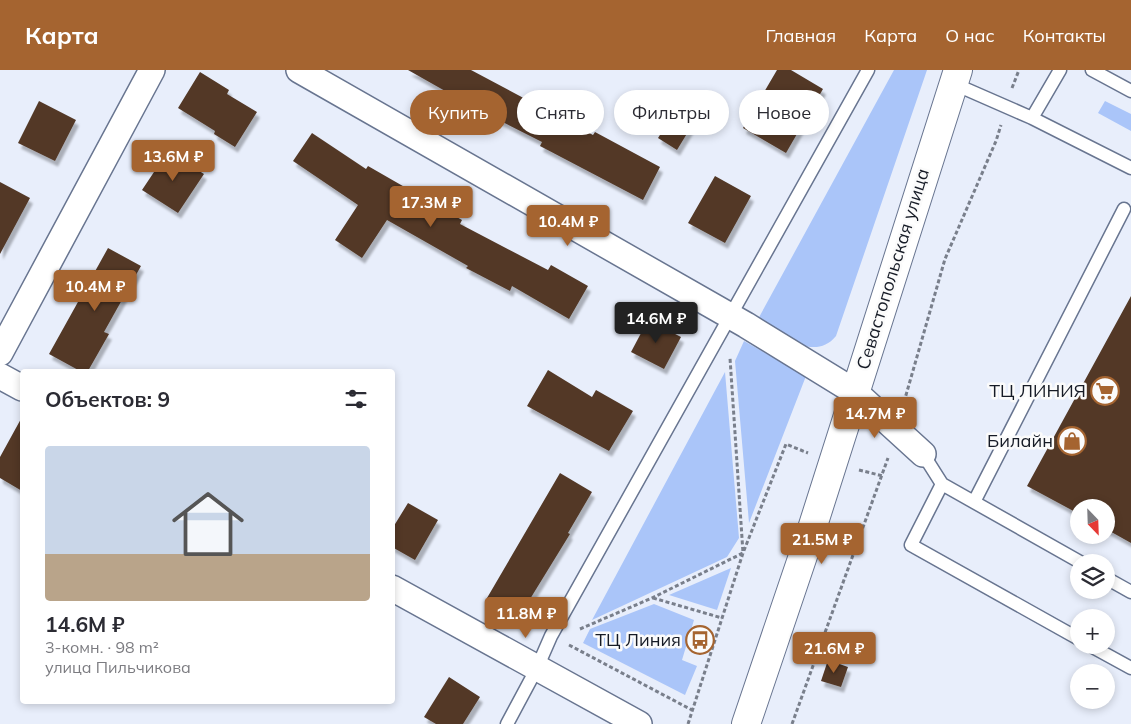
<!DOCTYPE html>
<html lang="ru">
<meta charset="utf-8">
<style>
:root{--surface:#fff;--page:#f7f7f7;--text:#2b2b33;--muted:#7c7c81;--line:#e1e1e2;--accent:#a56430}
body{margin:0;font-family:Mulish,sans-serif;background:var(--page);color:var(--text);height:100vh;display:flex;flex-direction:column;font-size:19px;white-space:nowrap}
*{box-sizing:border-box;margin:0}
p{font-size:16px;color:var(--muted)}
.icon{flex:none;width:28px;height:28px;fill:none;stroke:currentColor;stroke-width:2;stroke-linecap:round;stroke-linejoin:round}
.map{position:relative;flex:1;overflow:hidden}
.side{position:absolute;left:20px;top:299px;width:375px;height:335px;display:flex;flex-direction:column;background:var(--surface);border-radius:5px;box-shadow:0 2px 8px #0003}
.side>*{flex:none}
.guide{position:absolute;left:410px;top:20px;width:475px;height:45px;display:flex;gap:10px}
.needle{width:32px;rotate:157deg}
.tools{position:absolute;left:1070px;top:429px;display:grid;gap:10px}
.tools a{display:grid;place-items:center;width:45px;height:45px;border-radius:50%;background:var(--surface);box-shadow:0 2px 8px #0003;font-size:25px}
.price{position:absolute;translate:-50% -42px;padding:0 11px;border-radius:5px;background:var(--accent);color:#fff;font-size:16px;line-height:32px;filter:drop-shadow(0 1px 2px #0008)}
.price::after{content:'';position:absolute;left:50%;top:30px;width:15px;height:11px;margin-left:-8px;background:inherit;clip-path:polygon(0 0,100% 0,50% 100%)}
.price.active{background:#222;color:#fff}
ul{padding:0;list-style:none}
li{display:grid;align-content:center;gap:10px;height:265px;padding:0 25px}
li+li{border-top:1px solid var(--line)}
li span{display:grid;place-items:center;height:155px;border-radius:5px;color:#555}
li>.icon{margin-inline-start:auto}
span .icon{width:90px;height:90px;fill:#fffc;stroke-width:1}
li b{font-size:21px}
h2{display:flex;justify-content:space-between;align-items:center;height:60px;padding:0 25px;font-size:21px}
.tag{padding:0 18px;border-radius:22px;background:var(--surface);box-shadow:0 2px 8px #0003;font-size:18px;line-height:45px}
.tag.active{background:var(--accent);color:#fff}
header{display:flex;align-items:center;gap:30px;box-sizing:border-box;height:70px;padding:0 25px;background:var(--accent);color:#fff}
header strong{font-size:24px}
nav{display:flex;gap:28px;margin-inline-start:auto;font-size:18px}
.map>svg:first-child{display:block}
.green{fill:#aac5f9}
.building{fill:#523928;filter:url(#shadow)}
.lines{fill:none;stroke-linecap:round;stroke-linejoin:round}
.lane-casing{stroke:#687590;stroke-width:15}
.street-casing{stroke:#687590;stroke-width:28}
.secondary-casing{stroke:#687590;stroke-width:30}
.path{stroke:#797f8b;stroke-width:3;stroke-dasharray:4 2.5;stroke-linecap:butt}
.lane{stroke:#fff;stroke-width:12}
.street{stroke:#fff;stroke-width:25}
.secondary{stroke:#fff;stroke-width:28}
.labels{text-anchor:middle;stroke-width:5;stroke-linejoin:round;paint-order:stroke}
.street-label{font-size:18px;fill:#161b26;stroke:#fbfbfb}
.poi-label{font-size:18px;fill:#161b26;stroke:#fbfbfb;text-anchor:end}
</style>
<header>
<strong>Карта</strong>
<nav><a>Главная</a><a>Карта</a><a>О нас</a><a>Контакты</a></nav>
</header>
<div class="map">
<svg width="1131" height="654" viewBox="0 0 1131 654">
<defs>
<filter id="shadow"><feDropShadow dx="3" dy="5.5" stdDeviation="1" flood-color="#0004"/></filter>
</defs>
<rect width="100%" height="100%" fill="#e8eefb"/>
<!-- green -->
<path class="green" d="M894,0H927L836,266C814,293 780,264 757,251Z
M1105,31L1131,44V61L1098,43Z
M744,271L806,306L749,453L735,291Z
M725,302L739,468L727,487L592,550Z
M731,498L717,540L669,525Z
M654,534L694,550L682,590L697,596L685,625L583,573L590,559Z"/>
<!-- building -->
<path class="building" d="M408,0H471L593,65L595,62L660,97L643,130L540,76L542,72L479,40L471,58L451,48L461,30Z
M777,0H791L823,19L786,83L743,58Z
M200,2L229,20L227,24L257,42L235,77L214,64L215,61L178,38Z
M39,31L76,50L55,91L18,73Z
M672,46L691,57L677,80L658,68Z
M312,63L366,99L368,96L462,150L460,154L548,200L551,195L588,216L569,249L512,216L510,221L466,198L468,196L387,150L362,188L335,170L358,135L293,91Z
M168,81L204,104L178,143L142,120Z
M715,106L751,126L725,173L688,153Z
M0,112L30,128L0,184Z
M108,178L141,196L104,262L109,264L88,301H80L49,284Z
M1131,226V473L1106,459V438H1079V444L1027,416Z
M648,250L681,267L664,299L631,282Z
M548,300L592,327L596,320L633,341L609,381L527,336Z
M22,347V421L0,408V387Z
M560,403L592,422L568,463L570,464L519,547L487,528Z
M408,433L438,450L415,490L392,477V459Z
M828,590L848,597L841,617L821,611Z
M449,607L480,627L463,654H436L424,647Z"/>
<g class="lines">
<defs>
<path id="lane" d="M1060,0L1032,48L1131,98
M1092,0L1131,21
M952,13L1032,48
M923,384L942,414L1080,492
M942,414L911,475L1079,569
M974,432L1124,139
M1106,508L1131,522
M1089,575L1131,598
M507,654L537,598L551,566L868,0"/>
<path id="street" d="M299,0L746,255L855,322L923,384
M0,283L152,0
M0,306L22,318
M392,518L639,654"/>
<path id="secondary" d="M746,654L809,468L958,0"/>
</defs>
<!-- lane casing -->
<use href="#lane" class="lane-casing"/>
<!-- street casing -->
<use href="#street" class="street-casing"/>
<!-- secondary casing -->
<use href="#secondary" class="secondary-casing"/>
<!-- path -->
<path class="path" d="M1012,18L1019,0
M904,332L945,189L996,71L1001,55
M859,400L883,406
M653,528L722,548
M580,559L652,528L743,483L730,288
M569,575L692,640
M688,654L743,483L786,374L808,383
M792,654L888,388"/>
<!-- lane -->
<use href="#lane" class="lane"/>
<!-- street -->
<use href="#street" class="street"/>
<!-- secondary -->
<use href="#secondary" class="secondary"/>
</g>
<!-- icons -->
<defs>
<symbol id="supermarket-ring" viewBox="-11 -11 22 22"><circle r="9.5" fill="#fbfbfb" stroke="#a56430" stroke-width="1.5"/><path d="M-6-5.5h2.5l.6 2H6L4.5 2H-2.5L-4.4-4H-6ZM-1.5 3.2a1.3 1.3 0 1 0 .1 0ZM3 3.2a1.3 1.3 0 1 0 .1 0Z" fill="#a56430"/></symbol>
<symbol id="shop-ring" viewBox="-11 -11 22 22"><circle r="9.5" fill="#fbfbfb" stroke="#a56430" stroke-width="1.5"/><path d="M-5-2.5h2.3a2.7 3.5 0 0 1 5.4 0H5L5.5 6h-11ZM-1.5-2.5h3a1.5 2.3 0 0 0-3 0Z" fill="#a56430"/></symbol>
<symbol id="bus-ring" viewBox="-11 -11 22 22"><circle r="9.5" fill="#fbfbfb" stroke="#a56430" stroke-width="1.5"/><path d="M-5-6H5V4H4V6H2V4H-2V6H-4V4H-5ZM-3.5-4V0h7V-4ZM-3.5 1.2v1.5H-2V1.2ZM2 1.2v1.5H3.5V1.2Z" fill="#a56430"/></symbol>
</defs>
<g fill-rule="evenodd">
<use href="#supermarket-ring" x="1089" y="305" width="32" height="32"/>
<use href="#shop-ring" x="1056" y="355" width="32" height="32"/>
<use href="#bus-ring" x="684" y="554" width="32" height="32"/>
</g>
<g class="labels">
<!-- street labels -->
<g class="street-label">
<text transform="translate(893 199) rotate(-73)" y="6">Севастопольская улица</text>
</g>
<!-- poi labels -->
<g class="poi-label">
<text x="1086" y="327">ТЦ ЛИНИЯ</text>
<text x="1053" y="377">Билайн</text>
<text x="681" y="576">ТЦ Линия</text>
</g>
</g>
</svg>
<div class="tools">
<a><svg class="needle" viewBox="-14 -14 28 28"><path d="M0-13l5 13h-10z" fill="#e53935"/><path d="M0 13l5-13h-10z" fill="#7c7c81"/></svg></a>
<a><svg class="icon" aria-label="layers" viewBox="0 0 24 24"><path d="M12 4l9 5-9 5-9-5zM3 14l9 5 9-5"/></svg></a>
<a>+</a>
<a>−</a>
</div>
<b class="price" style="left:173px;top:112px">13.6M ₽</b>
<b class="price" style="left:431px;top:158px">17.3M ₽</b>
<b class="price" style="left:568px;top:177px">10.4M ₽</b>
<b class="price" style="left:95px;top:242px">10.4M ₽</b>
<b class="price active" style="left:656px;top:274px">14.6M ₽</b>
<b class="price" style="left:875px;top:369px">14.7M ₽</b>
<b class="price" style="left:822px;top:495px">21.5M ₽</b>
<b class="price" style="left:526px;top:569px">11.8M ₽</b>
<b class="price" style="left:834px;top:604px">21.6M ₽</b>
<div class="guide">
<a class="tag active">Купить</a>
<a class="tag">Снять</a>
<a class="tag">Фильтры</a>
<a class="tag">Новое</a>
</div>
<section class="side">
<h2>Объектов: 9<svg class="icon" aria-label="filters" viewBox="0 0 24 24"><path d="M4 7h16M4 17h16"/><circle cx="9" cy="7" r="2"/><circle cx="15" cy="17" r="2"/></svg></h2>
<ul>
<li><span style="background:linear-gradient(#c9d6e8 70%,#b9a48a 0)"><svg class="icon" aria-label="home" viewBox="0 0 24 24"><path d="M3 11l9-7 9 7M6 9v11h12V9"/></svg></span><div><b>14.6M ₽</b><p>3-комн. · 98 m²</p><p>улица Пильчикова</p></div></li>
</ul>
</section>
</div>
